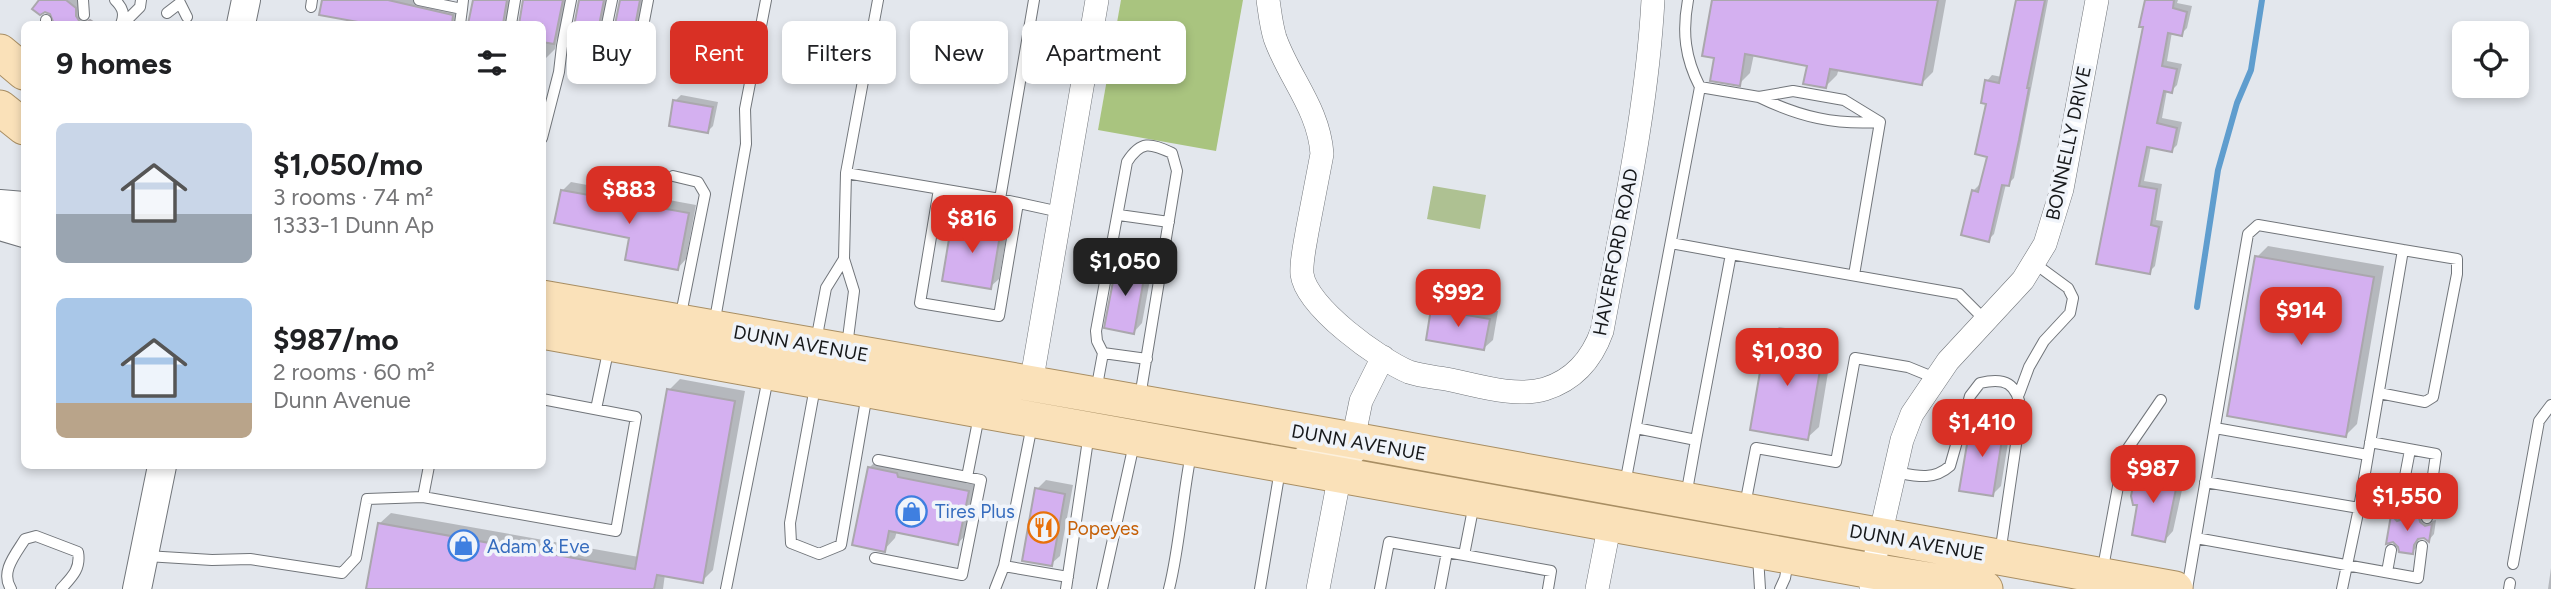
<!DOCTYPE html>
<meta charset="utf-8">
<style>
:root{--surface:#fff;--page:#f2f2f2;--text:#202124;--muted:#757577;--accent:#d93025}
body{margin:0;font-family:Figtree,sans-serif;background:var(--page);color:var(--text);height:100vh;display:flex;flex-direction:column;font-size:26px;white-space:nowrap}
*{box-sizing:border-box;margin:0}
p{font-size:23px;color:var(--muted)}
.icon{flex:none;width:38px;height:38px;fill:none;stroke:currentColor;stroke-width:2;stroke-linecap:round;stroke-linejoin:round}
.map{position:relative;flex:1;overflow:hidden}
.sheet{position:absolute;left:21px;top:21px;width:525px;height:448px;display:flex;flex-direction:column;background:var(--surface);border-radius:10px;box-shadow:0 4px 10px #0003}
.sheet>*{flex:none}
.top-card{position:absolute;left:567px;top:21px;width:665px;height:63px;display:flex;gap:14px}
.controls{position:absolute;left:2452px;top:21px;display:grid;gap:14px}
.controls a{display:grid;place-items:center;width:77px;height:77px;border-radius:10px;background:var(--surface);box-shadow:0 4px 10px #0003;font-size:35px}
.price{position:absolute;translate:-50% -60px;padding:0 16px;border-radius:14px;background:var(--accent);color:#fff;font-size:23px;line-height:46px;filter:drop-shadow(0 2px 4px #0008)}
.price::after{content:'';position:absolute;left:50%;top:42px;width:21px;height:16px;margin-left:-10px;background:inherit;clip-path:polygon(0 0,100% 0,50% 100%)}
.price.current{background:#222;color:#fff}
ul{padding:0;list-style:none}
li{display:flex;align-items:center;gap:21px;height:175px;padding:0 35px}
li span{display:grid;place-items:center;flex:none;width:196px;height:140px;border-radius:10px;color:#555}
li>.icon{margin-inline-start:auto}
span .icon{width:84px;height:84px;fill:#fffc;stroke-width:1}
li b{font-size:30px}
h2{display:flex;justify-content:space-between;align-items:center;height:84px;padding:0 35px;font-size:30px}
.pill{padding:0 24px;border-radius:10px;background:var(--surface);box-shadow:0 4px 10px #0003;font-size:24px;line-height:63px}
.pill.current{background:var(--accent);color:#fff}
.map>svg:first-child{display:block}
.green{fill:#aec192}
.forest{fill:#a9c47f}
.water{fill:#5f9dce}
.shadow{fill:#0003}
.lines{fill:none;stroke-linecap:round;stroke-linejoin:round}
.stream{stroke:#5f9dce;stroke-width:6}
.building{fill:#d4b0f0;stroke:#aaa7ad;stroke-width:2}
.service-casing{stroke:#71757a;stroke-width:12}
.minor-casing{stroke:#71757a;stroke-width:24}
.tertiary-casing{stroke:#71757a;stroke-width:30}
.secondary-casing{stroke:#71757a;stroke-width:33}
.primary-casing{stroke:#a88e63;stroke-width:37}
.service{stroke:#fff;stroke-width:10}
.minor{stroke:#fff;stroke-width:23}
.tertiary{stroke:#fff;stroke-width:28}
.secondary{stroke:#fcf0dc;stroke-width:32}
.primary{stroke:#fae1b9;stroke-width:35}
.labels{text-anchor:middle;stroke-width:7;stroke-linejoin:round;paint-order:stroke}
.street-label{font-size:19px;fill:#16181a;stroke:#f0f4fa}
.shop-label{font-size:19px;fill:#366cbe;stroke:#f0f4fa;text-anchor:start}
.food-label{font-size:19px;fill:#c56008;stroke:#f0f4fa;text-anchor:start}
</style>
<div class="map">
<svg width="2551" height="589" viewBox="0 0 2551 589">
<rect width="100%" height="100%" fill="#e3e7ed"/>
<!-- green -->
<path class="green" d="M1433,186L1486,195L1480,229L1427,219Z"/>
<!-- forest -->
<path class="forest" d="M1121,0H1243L1216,151L1098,130Z"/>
<!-- water -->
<path class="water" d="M1450,275L1485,281L1482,299L1446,293Z"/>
<!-- shadow -->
<path class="shadow" d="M41,0H78L83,15L90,16L84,24H55L56,19Z
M324,0H437L462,6L458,24H378L321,13Z
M473,0H514L515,20L521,22L525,0H571L564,32L557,39L555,49L545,59H542V24H469Z
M580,0H611L604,40L594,49Z
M621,0H647L638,46L628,56Z
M1714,0H1946L1933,72L1922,83L1839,68L1837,75L1826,86L1809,64L1754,54L1750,73L1739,84L1716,57Z
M2018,0H2048L2014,178L2008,184H2006L1994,234L1988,240L1973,191L1979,185L1982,186L1989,156L1987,81L1992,75L2002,77Z
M2148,0H2178L2177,3L2192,6L2187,28L2181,34L2172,32L2167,61L2182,64L2177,85L2171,91L2167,90L2162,118L2182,122L2177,145L2171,151L2151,146L2144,181L2162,184L2156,220L2163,221L2155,266L2149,272L2098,263Z
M681,95L718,102L713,126L708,131L675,101Z
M571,182L696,205L686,259L678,268L562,191Z
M963,213L1009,221L999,279L990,287L954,222Z
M2268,246L2384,266L2357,424L2346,435L2257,257Z
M1127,254L1154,258L1142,323L1134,332L1118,262Z
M1442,301L1498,311L1493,340L1484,348L1433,310Z
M1779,327L1834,336L1819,427L1807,438L1767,338Z
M680,379L745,391L713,570L702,581L665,574L663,589H368L379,524L391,513L639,557L669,390Z
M1981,413L2012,418L2001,486L1992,495L1973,422Z
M881,456L980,480L969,532L958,543L897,531L895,538L884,550L869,468Z
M2147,463L2186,470L2184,478L2142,471V474L2184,481L2173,531L2165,540L2139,504L2138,472Z
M1046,480L1073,485L1060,556L1051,564L1037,489Z
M2413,510L2425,511V516L2432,521L2436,520L2434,534L2429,540L2424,537H2419L2418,546L2412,552L2393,541L2388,542L2392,516L2397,511L2404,516Z
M2551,568V589H2548Z"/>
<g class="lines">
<!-- stream -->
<path class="stream" d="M2197,307L2218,170L2237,103L2251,70L2262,0"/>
</g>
<!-- building -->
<path class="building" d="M39,0H66L76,8V16L80,22L85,23L90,20L96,24H54L50,14L45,12L40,15L32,9Z
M322,0H388L453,15L452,24H369L319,15Z
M473,0H507L503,24H468Z
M523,0H563L554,44L542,42V24H519Z
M579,0H604L594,51L570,47Z
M620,0H640L629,58L612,55L610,49Z
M1712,0H1938L1922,85L1830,69L1826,88L1803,84L1807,66L1745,54L1740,86L1710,81L1714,58L1702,56Z
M2016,0H2045L2027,88H2029L2019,140L2009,186L2002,185L1989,242L1961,235L1972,190L1978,192L1987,157L1975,154L1986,104L1981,103L1985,80L1999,83Z
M2145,0H2174L2173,8L2187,12L2182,36L2168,33L2162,66L2177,69L2172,93L2164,91L2157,123L2177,128L2172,152L2147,147L2139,186L2157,189L2151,225L2159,227L2150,274L2096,264L2143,27H2139Z
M673,100L713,107L708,133L669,126Z
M561,190L689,213L678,270L625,260L629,238L554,223Z
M952,221L1001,229L991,289L942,281Z
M2255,256L2374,277L2346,437L2227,416Z
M1117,261L1146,267L1134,334L1104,328Z
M1431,309L1490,319L1484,350L1426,340Z
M1766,337L1824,347L1808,440L1750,430Z
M667,389L735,401L703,583L657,575L654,589H366L378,523L635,569Z
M1971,421L2004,427L1993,496L1959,491Z
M868,467L897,473L898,477L969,491L958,545L889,531L885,552L852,545Z
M2136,471L2178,479L2165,542L2132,535L2137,505H2133L2131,496Z
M1035,488L1065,494L1052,566L1022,561Z
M2406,514L2419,517L2420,522L2425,526L2432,524L2429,542L2424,538L2418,539L2414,545L2413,554L2399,552L2398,547L2393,542L2386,544L2391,515L2397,521L2403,519Z"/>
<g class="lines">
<defs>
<path id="service" d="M83,0L84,15
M115,0C123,8 125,14 121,24
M419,0L462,9L463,0
M612,0L602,49L606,62L635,68L648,0
M180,3L187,17
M311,7L312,0
M167,13L180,3
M46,20V24
M123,24L140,7L141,0
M460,24L462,9
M511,24L515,0
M1700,87L1759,97L1793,91L1844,100L1880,122L1854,275
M1759,97C1800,117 1835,125 1880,122
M542,138L559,72L562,46L571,0
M846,173L1000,199L1060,212
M673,176L698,182L705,194L680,319
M939,189L920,303L999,316L1018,203
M1000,199L1034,0
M1119,215L1169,222
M1671,243L1731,254
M714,325L746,144L745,109L766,0
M816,341L826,288L844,259
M847,346L854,291L844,259L846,173L878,0
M1103,353L1147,359
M815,387L790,523L791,543L819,554L841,545L867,394
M1096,391L1103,353L1097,341L1096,331L1127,162C1141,140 1150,143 1172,153L1177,171L1140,397
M2019,394L2029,367L2044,341L2070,313L2073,298L2068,288L2034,263
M596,409L609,347
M1636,428L1696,440L1731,254L1959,294L1984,319
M2215,428L2368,455
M2370,442L2436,454L2427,518
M878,460L967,477L979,416
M429,466L423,497L616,531L636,417L542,399
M1895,472C1916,476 1933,481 1950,466L1970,396L1980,383C2005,377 2017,383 2021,410L2000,554
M2205,482L2359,508
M1625,484L1700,87C1685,58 1682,32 1688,0
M1686,496L1696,440
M1474,504L1464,555L1551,571L1548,589
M1745,505L1756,448L1836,462L1855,358L1908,367L1935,378
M2398,513L2410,450
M2196,538L2418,578L2422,546
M146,556L212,560L250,559L342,573L356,558L367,499L423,497
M1758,556L1760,589
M875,558L962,575L981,480L967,477
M2513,564L2539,421L2551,405
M1004,566L1068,577
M2387,572L2391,550
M2102,573L2124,454L2161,400
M11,589C0,572 15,555 25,539L36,536L78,552C81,569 72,577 61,589
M726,589L768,378
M995,589L1004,566L1032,425
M1066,589L1089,433
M1102,589L1134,444
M1169,589C1180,545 1182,499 1191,454
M1260,589L1280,470
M1380,589L1389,542L1464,555
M1440,589L1447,552
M1780,589L1785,578L1788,562
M2187,589L2248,234L2258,225L2403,250
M2342,589L2359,508L2403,250L2457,259V274L2433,397L2425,402L2379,393
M2509,589L2510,583"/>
<path id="minor" d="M1268,0C1270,13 1271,25 1275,38C1289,78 1319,109 1322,154C1317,180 1312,206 1307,232C1305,245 1301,261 1302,274C1306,307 1380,360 1409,372C1421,376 1434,377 1446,379C1477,385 1514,398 1545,389C1574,380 1592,359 1602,331C1622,222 1647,111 1653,0
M1031,384L1097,0
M1353,440L1361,401L1383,357
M1318,589L1340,474
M1597,589L1610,523
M1871,589L1872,571L1902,440L1912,414L1948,361L2023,280L2045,244L2062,189L2097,0"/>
<path id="tertiary" d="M241,24L246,0
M0,204L24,206
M0,226L24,233
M137,589L162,466"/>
<path id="secondary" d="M1299,467C1318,451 1323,456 1345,454L1351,449L1353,440"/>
<path id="primary" d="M0,52L24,72
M0,108L24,127
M542,298L1353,440L2175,589
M542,331L1872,571L1985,589"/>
</defs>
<!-- service casing -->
<use href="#service" class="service-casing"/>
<!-- minor casing -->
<use href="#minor" class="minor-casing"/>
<!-- tertiary casing -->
<use href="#tertiary" class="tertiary-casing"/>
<!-- secondary casing -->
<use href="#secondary" class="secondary-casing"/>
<!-- primary casing -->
<use href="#primary" class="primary-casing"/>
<!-- service -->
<use href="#service" class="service"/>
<!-- minor -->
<use href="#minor" class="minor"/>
<!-- tertiary -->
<use href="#tertiary" class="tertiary"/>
<!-- secondary -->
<use href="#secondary" class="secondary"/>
<!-- primary -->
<use href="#primary" class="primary"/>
</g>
<!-- icons -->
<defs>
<symbol id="shop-ring" viewBox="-11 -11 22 22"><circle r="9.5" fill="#f0f4fa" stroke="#3f7fe0" stroke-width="1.5"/><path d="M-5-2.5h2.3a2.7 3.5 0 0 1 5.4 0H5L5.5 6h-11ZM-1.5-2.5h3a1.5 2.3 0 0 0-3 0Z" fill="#3f7fe0"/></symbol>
<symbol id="restaurant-ring" viewBox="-11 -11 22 22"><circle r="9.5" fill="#f0f4fa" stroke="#e8710a" stroke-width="1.5"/><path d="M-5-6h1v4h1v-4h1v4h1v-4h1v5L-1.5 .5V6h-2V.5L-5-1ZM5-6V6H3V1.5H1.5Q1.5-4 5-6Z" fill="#e8710a"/></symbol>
</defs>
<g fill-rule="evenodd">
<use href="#shop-ring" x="894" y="494" width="35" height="35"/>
<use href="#restaurant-ring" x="1026" y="510" width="35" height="35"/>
<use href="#shop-ring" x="446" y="528" width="35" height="35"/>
</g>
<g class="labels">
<!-- street labels -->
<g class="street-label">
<text transform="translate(2068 143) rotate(-78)" y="7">BONNELLY DRIVE</text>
<text transform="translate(1615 252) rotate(-79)" y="7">HAVERFORD ROAD</text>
<text transform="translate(801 343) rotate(10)" y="7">DUNN AVENUE</text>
<text transform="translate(1359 442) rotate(10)" y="7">DUNN AVENUE</text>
<text transform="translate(1917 542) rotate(10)" y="7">DUNN AVENUE</text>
</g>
<!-- shop labels -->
<g class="shop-label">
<text x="935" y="518">Tires Plus</text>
<text x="487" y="553">Adam &amp; Eve</text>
</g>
<!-- food labels -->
<g class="food-label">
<text x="1067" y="535">Popeyes</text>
</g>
</g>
</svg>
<div class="controls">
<a><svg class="icon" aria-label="locate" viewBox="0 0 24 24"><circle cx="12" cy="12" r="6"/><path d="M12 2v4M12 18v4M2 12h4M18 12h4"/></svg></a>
</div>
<b class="price" style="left:629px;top:226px">$883</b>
<b class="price" style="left:972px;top:255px">$816</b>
<b class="price current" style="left:1125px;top:298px">$1,050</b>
<b class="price" style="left:1458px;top:329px">$992</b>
<b class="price" style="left:2301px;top:347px">$914</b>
<b class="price" style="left:1787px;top:388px">$1,030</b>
<b class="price" style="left:1982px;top:459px">$1,410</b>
<b class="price" style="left:2153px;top:505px">$987</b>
<b class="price" style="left:2407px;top:533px">$1,550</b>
<div class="top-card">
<a class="pill">Buy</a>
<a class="pill current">Rent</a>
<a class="pill">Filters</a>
<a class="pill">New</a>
<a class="pill">Apartment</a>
</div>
<section class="sheet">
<h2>9 homes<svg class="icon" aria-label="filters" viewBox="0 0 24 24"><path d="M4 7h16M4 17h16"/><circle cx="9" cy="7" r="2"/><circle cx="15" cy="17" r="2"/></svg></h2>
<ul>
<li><span style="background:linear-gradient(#c9d6e8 65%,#9aa5b1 0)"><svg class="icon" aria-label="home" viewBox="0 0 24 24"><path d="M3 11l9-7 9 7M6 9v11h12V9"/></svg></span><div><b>$1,050/mo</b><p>3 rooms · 74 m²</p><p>1333-1 Dunn Ap</p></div></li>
<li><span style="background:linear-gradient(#a9c7e8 75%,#b9a48a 0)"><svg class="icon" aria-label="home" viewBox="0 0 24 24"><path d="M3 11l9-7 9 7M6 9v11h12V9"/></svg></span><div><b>$987/mo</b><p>2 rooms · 60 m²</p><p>Dunn Avenue</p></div></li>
</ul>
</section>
</div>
